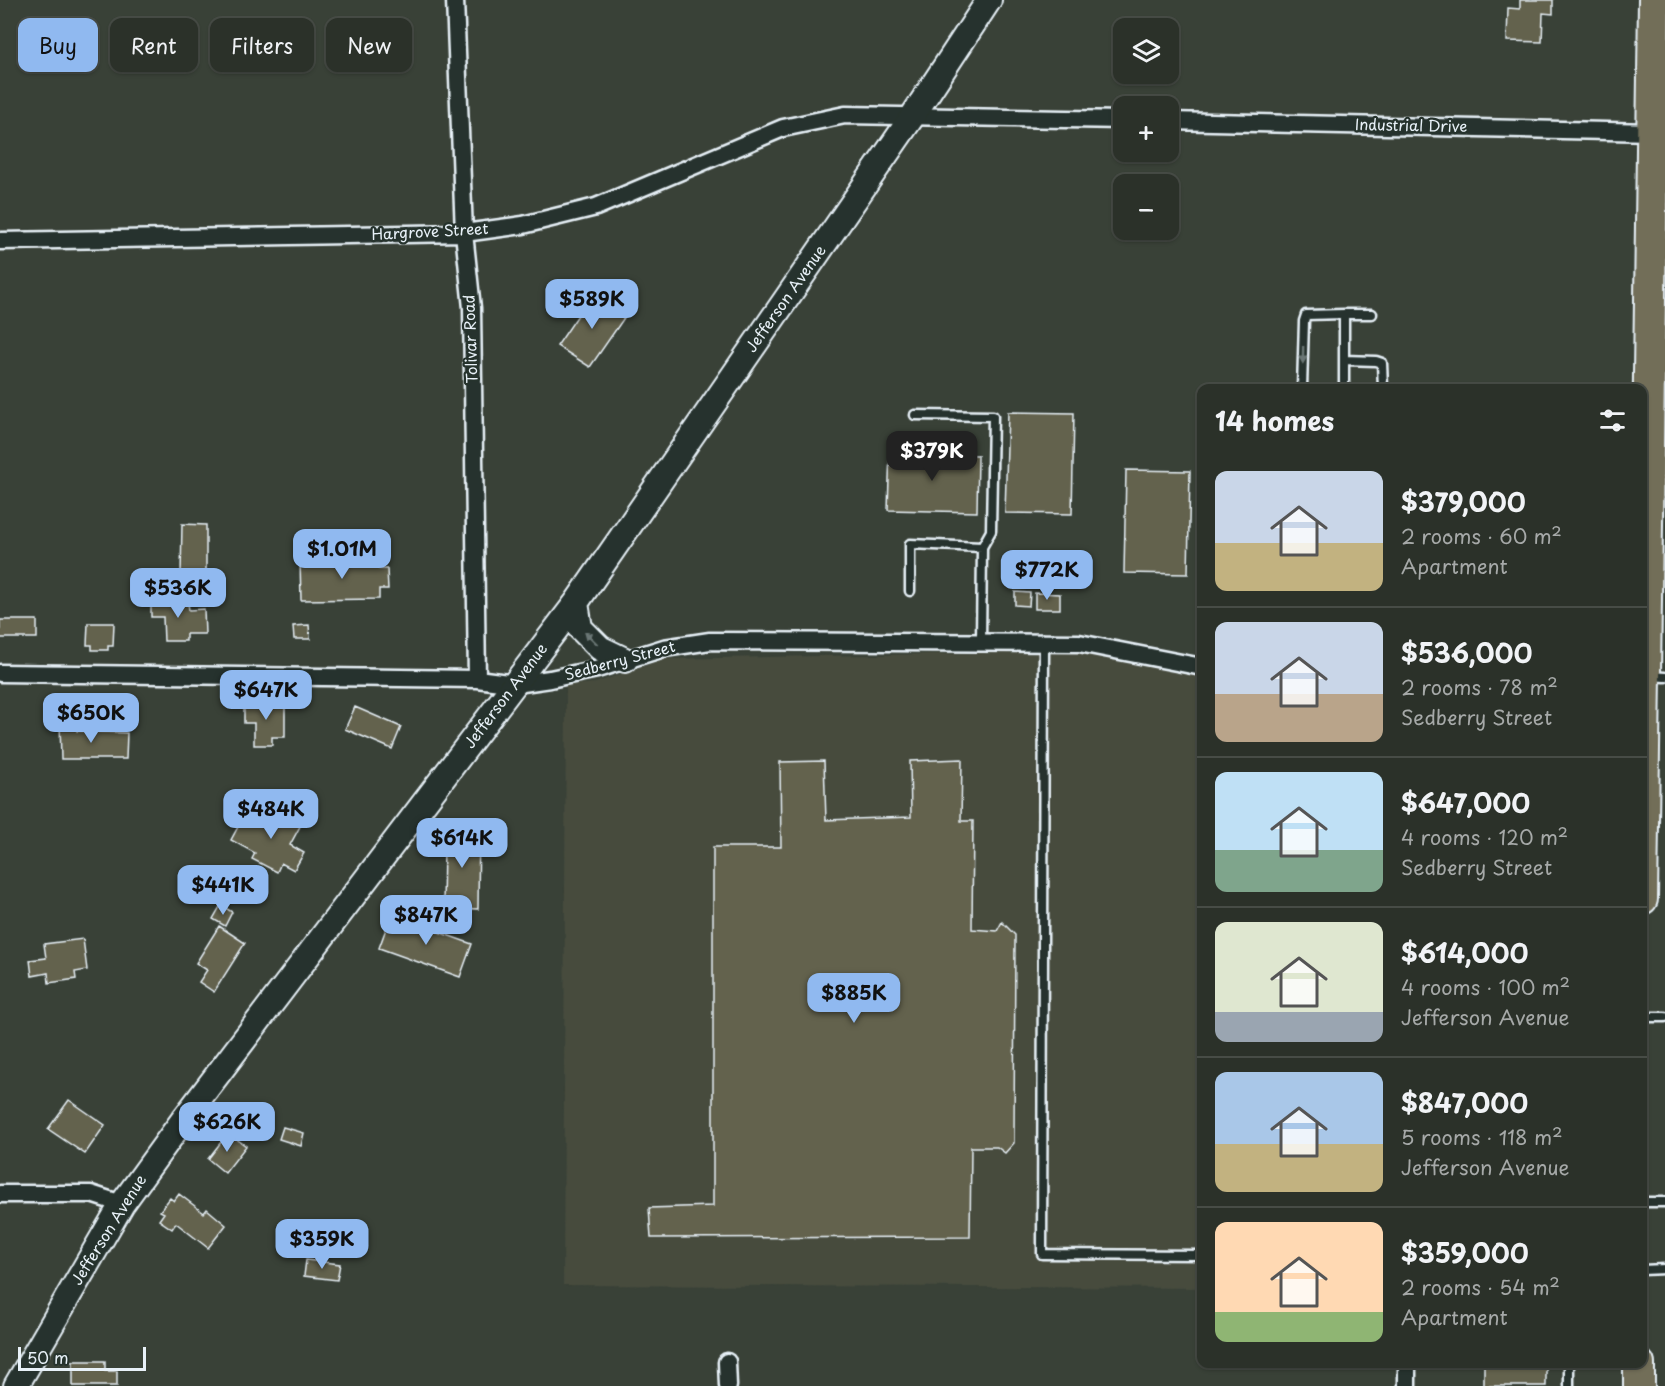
<!DOCTYPE html>
<meta charset="utf-8">
<style>
:root{--surface:#2b3129;--page:#333931;--text:#f1f3f6;--muted:#a6a9a8;--line:#474c46;--accent:#90b9f0}
body{margin:0;font-family:"Playpen Sans",sans-serif;background:var(--page);color:var(--text);height:100vh;display:flex;flex-direction:column;font-size:22px;white-space:nowrap}
*{box-sizing:border-box;margin:0}
p{font-size:20px;color:var(--muted)}
.icon{flex:none;width:33px;height:33px;fill:none;stroke:currentColor;stroke-width:2;stroke-linecap:round;stroke-linejoin:round}
.map{position:relative;flex:1;overflow:hidden}
.side{position:absolute;left:1197px;top:384px;width:450px;height:984px;display:flex;flex-direction:column;background:var(--surface);border-radius:12px;box-shadow:0 2px 4px #0004,0 0 0 2px var(--line)}
.side>*{flex:none}
.top-card{position:absolute;left:18px;top:18px;width:570px;height:54px;display:flex;gap:12px}
.controls{position:absolute;left:1113px;top:18px;display:grid;gap:12px}
.controls a{display:grid;place-items:center;width:66px;height:66px;border-radius:12px;background:var(--surface);box-shadow:0 2px 4px #0004,0 0 0 2px var(--line);font-size:30px}
.scale{position:absolute;left:18px;bottom:15px;width:128px;box-sizing:border-box;padding-left:6px;border:3px solid #e8f1f8;border-top:0;font-size:16px;line-height:21px;white-space:nowrap;color:#e8f1f8;-webkit-text-stroke:4px #26332d;paint-order:stroke}
.price{position:absolute;translate:-50% -51px;padding:0 14px;border-radius:12px;background:var(--accent);color:#111;font-size:20px;line-height:39px;filter:drop-shadow(0 2px 3px #0008)}
.price::after{content:'';position:absolute;left:50%;top:36px;width:18px;height:14px;margin-left:-9px;background:inherit;clip-path:polygon(0 0,100% 0,50% 100%)}
.price.on{background:#222;color:#fff}
ul{padding:0;list-style:none}
li{display:flex;align-items:center;gap:18px;height:150px;padding:0 18px}
li+li{border-top:2px solid var(--line)}
li span{display:grid;place-items:center;flex:none;width:168px;height:120px;border-radius:12px;color:#555}
li>.icon{margin-inline-start:auto}
span .icon{width:72px;height:72px;fill:#fffc;stroke-width:1}
li b{font-size:26px}
h2{display:flex;justify-content:space-between;align-items:center;height:72px;padding:0 18px;font-size:26px}
.tag{padding:0 21px;border-radius:12px;background:var(--surface);box-shadow:0 2px 4px #0004,0 0 0 2px var(--line);font-size:21px;line-height:54px}
.tag.on{background:var(--accent);color:#111}
.map>svg:first-child{display:block}
.built{fill:#464b3e}
.building{fill:#64624e;stroke:#e8f1f8;stroke-width:1.5}
.lines{fill:none;stroke-linecap:round;stroke-linejoin:round}
.lane-casing{stroke:#e8f1f8;stroke-width:13}
.street-casing{stroke:#e8f1f8;stroke-width:21}
.secondary-casing{stroke:#e8f1f8;stroke-width:28}
.highway-casing{stroke:#e8f1f8;stroke-width:34}
.lane{stroke:#26332d;stroke-width:8}
.street{stroke:#26332d;stroke-width:16}
.secondary{stroke:#26332d;stroke-width:24}
.highway{stroke:#726e59;stroke-width:30}
.oneway{fill:#6a7674}
.labels{text-anchor:middle;stroke-width:4.5;stroke-linejoin:round;paint-order:stroke}
.street-label{font-size:15px;fill:#e8f1f8;stroke:#26332d}
</style>
<div class="map">
<svg width="1665" height="1386" viewBox="0 0 1665 1386">
<rect width="100%" height="100%" fill="#394137"/>
<filter id="ink" filterUnits="userSpaceOnUse"><feTurbulence type="fractalNoise" baseFrequency=".0167" numOctaves="2"/><feDisplacementMap in="SourceGraphic" scale="12" xChannelSelector="R" yChannelSelector="G"/><feConvolveMatrix kernelMatrix="1 2 1 2 8 2 1 2 1" color-interpolation-filters="sRGB"/></filter>
<g filter="url(#ink)">
<!-- built -->
<path class="built" d="M1083,651L1201,674V1288L563,1285L566,685L595,683L663,659Z"/>
<!-- building -->
<path class="building" d="M1520,0H1553V14L1543,13L1542,42L1507,41L1508,8L1520,9Z
M593,293L626,315L590,367L557,346Z
M1008,412L1074,413L1072,514L1005,513Z
M890,448H913V454L978,455L977,512L888,510Z
M1126,470L1190,471L1188,574L1124,573Z
M182,524L206,525V576H181Z
M378,559L379,569H387L388,589H379V599L301,600L300,561Z
M1015,592L1030,593L1029,606L1015,605Z
M1035,593L1060,594V609H1035Z
M177,596V603H188L189,610L204,609L205,634H186V641H164L163,617H151V604H159V597Z
M0,620H37V638H0Z
M88,623H114L113,646H108V650H92V645H87Z
M309,625L310,639H294L293,626Z
M244,703H285V737H272V745H254V723H244Z
M355,707L401,727L392,749L345,729Z
M60,722H77V731L127,733L126,759H61Z
M962,759L961,821H973L972,929L997,931L1002,922L1015,935L1014,1143L1005,1153L997,1147H971L970,1237L651,1238L649,1208L713,1206V847H781L780,762L824,761L826,820L911,817L910,761Z
M289,809L305,817L290,845L304,853L294,870L281,863L277,872L252,859L255,853L231,840L246,812L270,825L274,818L282,823Z
M461,822L479,823L478,909L443,908L444,845H453V842H457V833H461Z
M221,905L232,912L225,926L213,919Z
M391,915L472,944L460,977L379,948Z
M219,926L245,943L214,992L199,982L207,970L196,963Z
M83,939L87,970L75,972L76,979L49,983L48,973L32,976L30,960L46,958L44,944Z
M69,1100L105,1125L85,1154L48,1129Z
M283,1127L304,1133L301,1146L279,1139Z
M228,1133L246,1146L225,1173L208,1159Z
M179,1194L204,1213L207,1209L226,1225L208,1248L176,1223L172,1229L159,1220L164,1213L160,1211L170,1198L174,1201Z
M306,1260L340,1264L337,1280L304,1276Z
M73,1361H105V1371H117V1386H73Z
M1484,1364H1546V1386H1484Z"/>
<g class="lines">
<defs>
<path id="lane" d="M1344,314H1372
M1344,360L1376,361L1382,363L1383,388
M1302,388L1304,321L1306,315L1344,314V388
M915,415L993,416L991,531L982,547L981,643
M910,591V544L982,547
M1044,643L1042,1254L1202,1255
M1650,676L1665,677
M1642,1017H1665
M1642,1202H1665
M1642,1270L1665,1269
M1569,1386V1364"/>
<path id="street" d="M455,0L464,233L472,308L477,679
M1168,121L1653,132
M0,241L464,233L523,225L596,207L783,128L845,115L1124,120
M0,673L477,679L516,684L550,679L597,669L664,648L710,641L1079,643L1202,667
M0,1194H91L122,1204
M727,1362L728,1386
M1407,1364V1386"/>
<path id="secondary" d="M576,603L580,628L600,648L625,660
M16,1386L122,1204L183,1120L576,603L912,117L989,0"/>
<path id="highway" d="M1642,899L1654,0
M1639,1386V1364"/>
</defs>
<!-- lane casing -->
<use href="#lane" class="lane-casing"/>
<!-- street casing -->
<use href="#street" class="street-casing"/>
<!-- secondary casing -->
<use href="#secondary" class="secondary-casing"/>
<!-- highway casing -->
<use href="#highway" class="highway-casing"/>
<!-- lane -->
<use href="#lane" class="lane"/>
<!-- street -->
<use href="#street" class="street"/>
<!-- secondary -->
<use href="#secondary" class="secondary"/>
<!-- highway -->
<use href="#highway" class="highway"/>
</g>
<!-- one-way arrows -->
<defs><path id="oneway-solid" d="M-6-.8H1V-3.2L6.5 0L1 3.2V.8H-6Z" transform="scale(1.5)"/></defs>
<g class="oneway">
<use href="#oneway-solid" transform="translate(1303 355) rotate(91)"/>
<use href="#oneway-solid" transform="translate(591 638) rotate(-136)"/>
</g>
</g>
<g class="labels">
<!-- street labels -->
<g class="street-label">
<text transform="translate(1411 126) rotate(1)" y="5">Industrial Drive</text>
<text transform="translate(430 232) rotate(-3)" y="5">Hargrove Street</text>
<text transform="translate(786 299) rotate(-55)" y="5">Jefferson Avenue</text>
<text transform="translate(471 339) rotate(-92)" y="5">Tolivar Road</text>
<text transform="translate(620 661) rotate(-15)" y="5">Sedberry Street</text>
<text transform="translate(506 696) rotate(-53)" y="5">Jefferson Avenue</text>
<text transform="translate(109 1230) rotate(-58)" y="5">Jefferson Avenue</text>
</g>
</g>
</svg>
<div class="controls">
<a><svg class="icon" aria-label="layers" viewBox="0 0 24 24"><path d="M12 4l9 5-9 5-9-5zM3 14l9 5 9-5"/></svg></a>
<a>+</a>
<a>−</a>
</div>
<div class="scale">50 m</div>
<b class="price" style="left:592px;top:330px">$589K</b>
<b class="price on" style="left:932px;top:482px">$379K</b>
<b class="price" style="left:342px;top:580px">$1.01M</b>
<b class="price" style="left:1047px;top:601px">$772K</b>
<b class="price" style="left:178px;top:619px">$536K</b>
<b class="price" style="left:266px;top:721px">$647K</b>
<b class="price" style="left:91px;top:744px">$650K</b>
<b class="price" style="left:271px;top:840px">$484K</b>
<b class="price" style="left:462px;top:869px">$614K</b>
<b class="price" style="left:223px;top:916px">$441K</b>
<b class="price" style="left:426px;top:946px">$847K</b>
<b class="price" style="left:854px;top:1024px">$885K</b>
<b class="price" style="left:227px;top:1153px">$626K</b>
<b class="price" style="left:322px;top:1270px">$359K</b>
<div class="top-card">
<a class="tag on">Buy</a>
<a class="tag">Rent</a>
<a class="tag">Filters</a>
<a class="tag">New</a>
</div>
<section class="side">
<h2>14 homes<svg class="icon" aria-label="filters" viewBox="0 0 24 24"><path d="M4 7h16M4 17h16"/><circle cx="9" cy="7" r="2"/><circle cx="15" cy="17" r="2"/></svg></h2>
<ul>
<li><span style="background:linear-gradient(#c9d6e8 60%,#c2b280 0)"><svg class="icon" aria-label="home" viewBox="0 0 24 24"><path d="M3 11l9-7 9 7M6 9v11h12V9"/></svg></span><div><b>$379,000</b><p>2 rooms · 60 m²</p><p>Apartment</p></div></li>
<li><span style="background:linear-gradient(#c9d6e8 60%,#b9a48a 0)"><svg class="icon" aria-label="home" viewBox="0 0 24 24"><path d="M3 11l9-7 9 7M6 9v11h12V9"/></svg></span><div><b>$536,000</b><p>2 rooms · 78 m²</p><p>Sedberry Street</p></div></li>
<li><span style="background:linear-gradient(#bfe0f5 65%,#7fa58c 0)"><svg class="icon" aria-label="home" viewBox="0 0 24 24"><path d="M3 11l9-7 9 7M6 9v11h12V9"/></svg></span><div><b>$647,000</b><p>4 rooms · 120 m²</p><p>Sedberry Street</p></div></li>
<li><span style="background:linear-gradient(#dfe7d0 75%,#9aa5b1 0)"><svg class="icon" aria-label="home" viewBox="0 0 24 24"><path d="M3 11l9-7 9 7M6 9v11h12V9"/></svg></span><div><b>$614,000</b><p>4 rooms · 100 m²</p><p>Jefferson Avenue</p></div></li>
<li><span style="background:linear-gradient(#a9c7e8 60%,#c2b280 0)"><svg class="icon" aria-label="home" viewBox="0 0 24 24"><path d="M3 11l9-7 9 7M6 9v11h12V9"/></svg></span><div><b>$847,000</b><p>5 rooms · 118 m²</p><p>Jefferson Avenue</p></div></li>
<li><span style="background:linear-gradient(#ffd9b3 75%,#8fb573 0)"><svg class="icon" aria-label="home" viewBox="0 0 24 24"><path d="M3 11l9-7 9 7M6 9v11h12V9"/></svg></span><div><b>$359,000</b><p>2 rooms · 54 m²</p><p>Apartment</p></div></li>
</ul>
</section>
</div>
